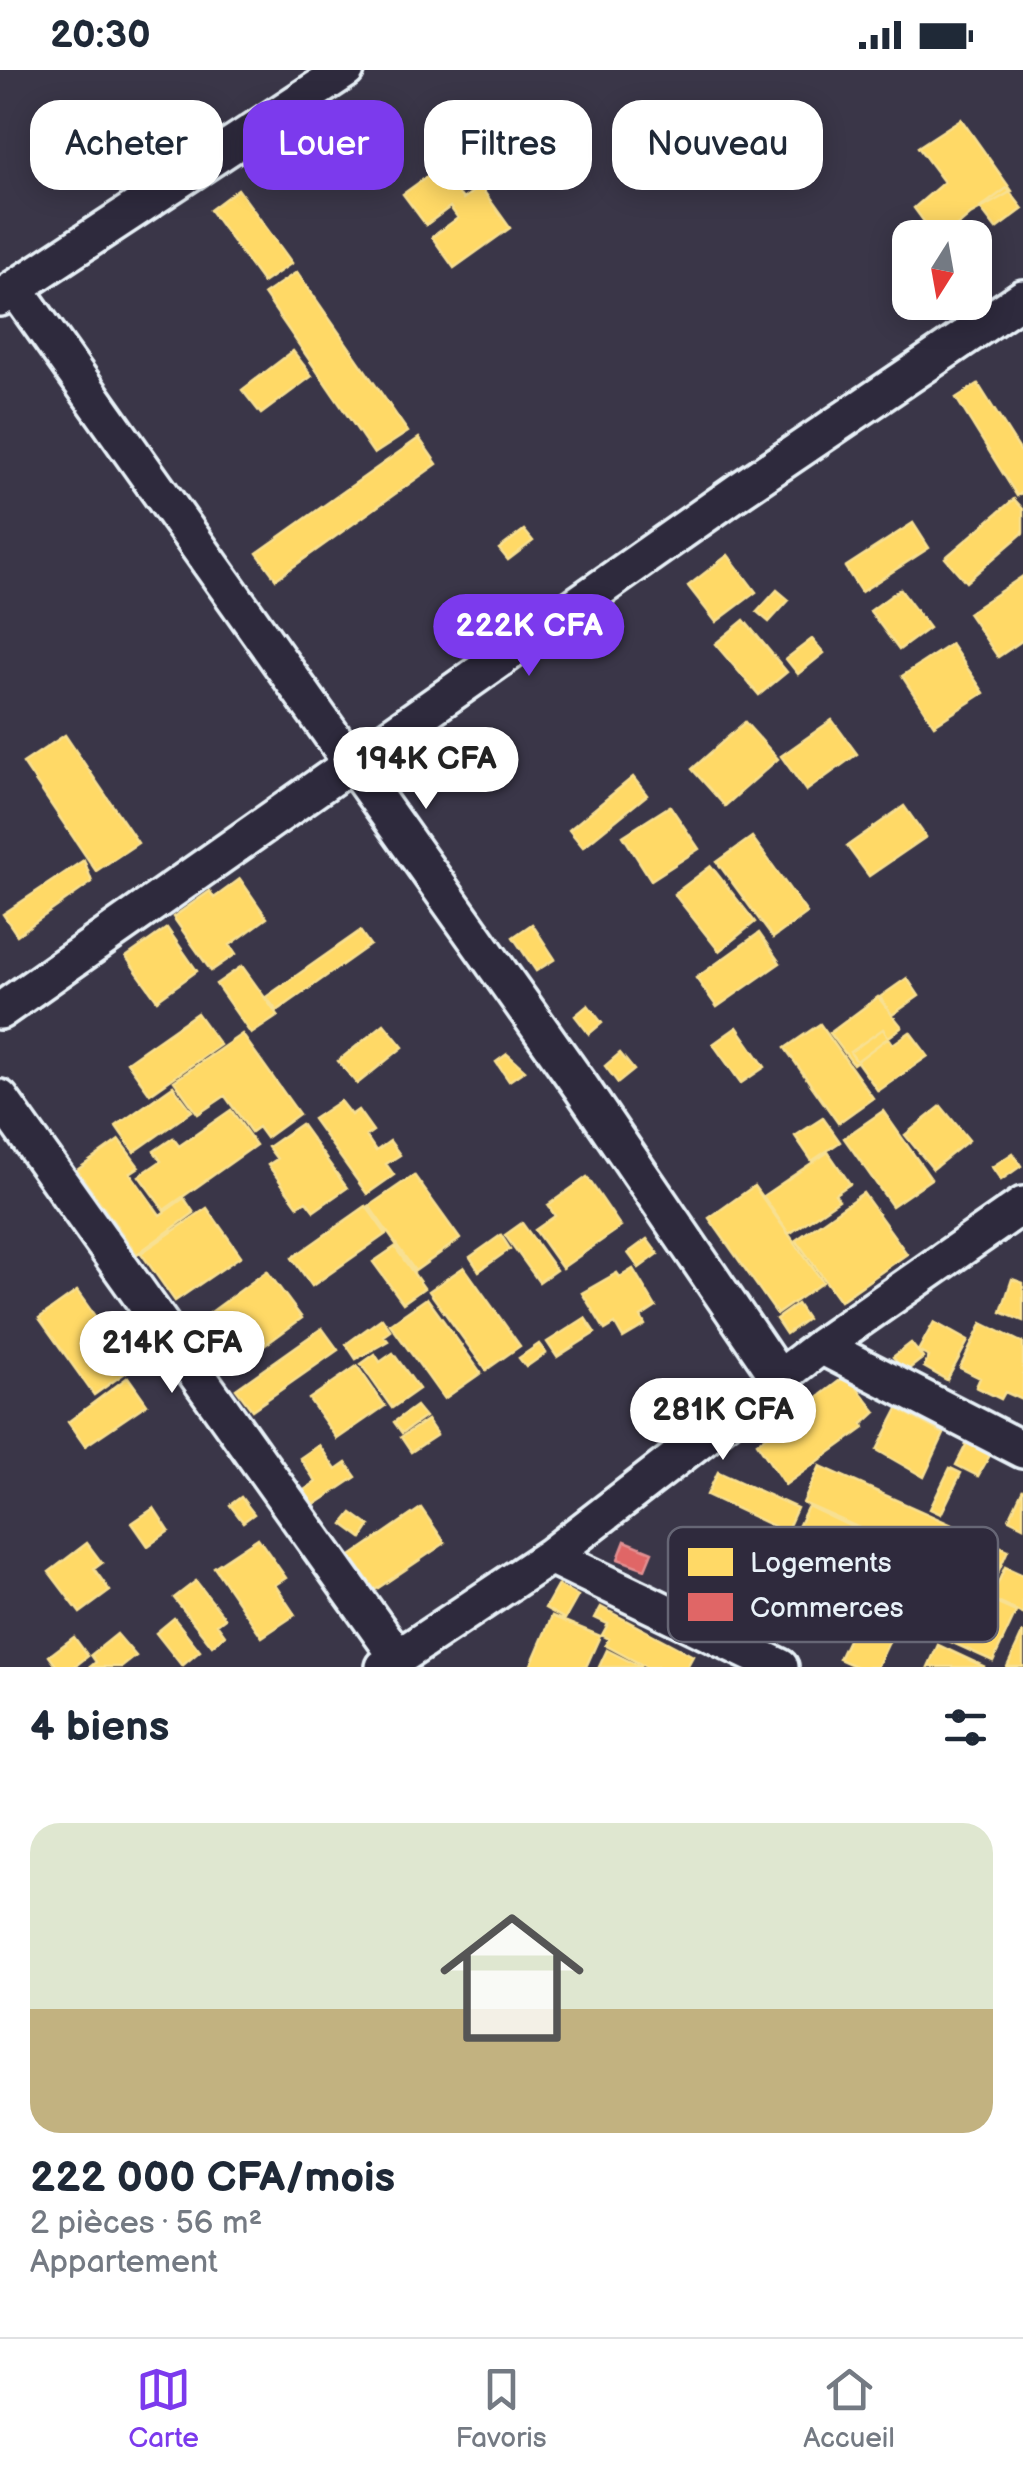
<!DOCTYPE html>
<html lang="fr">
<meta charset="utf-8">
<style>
:root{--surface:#fff;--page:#f2f2f3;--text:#1f2937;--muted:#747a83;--line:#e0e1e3;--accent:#7c3aed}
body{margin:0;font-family:"Balsamiq Sans",sans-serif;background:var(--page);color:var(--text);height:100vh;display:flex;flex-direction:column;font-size:38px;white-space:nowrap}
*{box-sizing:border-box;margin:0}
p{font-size:32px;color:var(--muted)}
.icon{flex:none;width:55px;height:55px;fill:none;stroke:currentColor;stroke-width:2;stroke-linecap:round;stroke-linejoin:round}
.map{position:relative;height:1597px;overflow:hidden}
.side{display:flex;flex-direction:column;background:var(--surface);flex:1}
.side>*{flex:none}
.top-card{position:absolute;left:30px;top:30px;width:965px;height:90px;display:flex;gap:20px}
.needle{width:65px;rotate:191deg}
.buttons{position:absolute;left:892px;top:150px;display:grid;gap:20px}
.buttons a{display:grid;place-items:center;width:100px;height:100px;border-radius:20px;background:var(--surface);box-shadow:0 5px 25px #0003;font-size:50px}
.price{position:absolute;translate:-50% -85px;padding:0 22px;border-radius:35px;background:#fff;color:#222;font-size:32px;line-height:65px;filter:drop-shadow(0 2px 5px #0008)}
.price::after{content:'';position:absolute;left:50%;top:60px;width:30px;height:22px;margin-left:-15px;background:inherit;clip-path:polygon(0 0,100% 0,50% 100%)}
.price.on{background:var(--accent);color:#fff}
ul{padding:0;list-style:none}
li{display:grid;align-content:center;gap:20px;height:530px;padding:0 30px}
li span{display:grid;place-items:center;height:310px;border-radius:30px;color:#555}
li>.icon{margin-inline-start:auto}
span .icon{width:180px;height:180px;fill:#fffc;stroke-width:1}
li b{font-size:42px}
h2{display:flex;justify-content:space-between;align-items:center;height:120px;padding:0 30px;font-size:42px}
.pill{padding:0 35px;border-radius:30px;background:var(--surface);box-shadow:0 5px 25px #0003;font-size:35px;line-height:90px}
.pill.on{background:var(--accent);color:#fff}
.status{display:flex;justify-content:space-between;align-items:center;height:70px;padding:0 50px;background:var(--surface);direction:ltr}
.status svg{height:28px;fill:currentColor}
.dock{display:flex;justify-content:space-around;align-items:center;height:140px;border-top:2px solid var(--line);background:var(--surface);font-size:28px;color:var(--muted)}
.dock a{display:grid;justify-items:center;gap:5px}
.dock .on{color:var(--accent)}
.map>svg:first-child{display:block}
.homes{fill:#ffd966;stroke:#f8e092;stroke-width:2.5}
.shops{fill:#e06666;stroke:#e29092;stroke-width:2.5}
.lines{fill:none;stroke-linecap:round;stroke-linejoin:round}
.minor-casing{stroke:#e8f1f8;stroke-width:42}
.minor{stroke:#2f2a3d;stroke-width:35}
.key{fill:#2f2a3d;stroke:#666675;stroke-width:2.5}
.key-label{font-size:28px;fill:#e8f1f8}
</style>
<div class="status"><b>20:30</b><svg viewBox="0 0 49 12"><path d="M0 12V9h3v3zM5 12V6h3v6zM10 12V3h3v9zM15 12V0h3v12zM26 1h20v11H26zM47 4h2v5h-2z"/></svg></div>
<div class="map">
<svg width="1023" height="1597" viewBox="0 0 1023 1597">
<rect width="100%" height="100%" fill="#3a3648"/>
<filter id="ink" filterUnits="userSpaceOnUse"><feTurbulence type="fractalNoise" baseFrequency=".01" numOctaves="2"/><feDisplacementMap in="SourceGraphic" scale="20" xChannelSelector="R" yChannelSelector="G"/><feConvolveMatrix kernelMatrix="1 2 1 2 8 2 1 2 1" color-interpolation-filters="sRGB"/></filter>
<g filter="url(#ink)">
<!-- homes -->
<path class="homes" d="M961,49L1012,121L970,145L943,168H936L914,138L944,112L918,77Z
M457,85L477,112L459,124L463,129L480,116L510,158L454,198L432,167L458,148L450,137L426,155L403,124Z
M1007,118L1023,139L996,159L980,138Z
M238,119L292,193L263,213L210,140Z
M297,202L408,362L374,384L264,224Z
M293,281L312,306L261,344L242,320Z
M978,314L1023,385V422L1017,426L956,328Z
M419,368L437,394L276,509L257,483Z
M1014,429L1023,439V463L966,512L945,488Z
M913,453L929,478L861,522L845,497Z
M524,460L533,471L508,490L499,479Z
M728,485L756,522L716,552L688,516Z
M1023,506V570L998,587L968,543Z
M900,519L929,558L899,580L870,541Z
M777,520L789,530L769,552L757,542Z
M744,550L787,602L759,625L715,574Z
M812,569L824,583L798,604L786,589Z
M951,574L984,623L934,655L902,606Z
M832,650L857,684L806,721L781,686Z
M745,652L778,689L725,736L692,699Z
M65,665L138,773L96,801L23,693Z
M633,707L647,725L583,777L569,760Z
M670,736L699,779L651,810L623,766Z
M904,736L926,767L869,806L847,776Z
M752,767L807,843L773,868L717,792Z
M84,790L92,812L17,865L3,844Z
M711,796L755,852L719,881L674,824Z
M240,809L267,848L230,875L236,884L211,901L173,847L210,821L214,828Z
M532,854L555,889L536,901L513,867Z
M167,858L197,901L157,930L126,887Z
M360,861L370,875L277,941L266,927Z
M759,863L780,893L717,937L696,908Z
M242,896L278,946L251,964L216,914Z
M907,908L919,926L892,945L880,927Z
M878,927L902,957L853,994L830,963Z
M588,935L602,953L589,964L575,946Z
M197,943L220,975L150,1024L127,992Z
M384,954L403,977L357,1014L338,991Z
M820,954L873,1028L838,1053L785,978Z
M737,957L765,997L741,1013L713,974Z
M883,959L893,974L910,962L928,986L878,1021L850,982Z
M242,964L299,1044L266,1068L258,1057L251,1062L225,1026L198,1044L174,1011Z
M620,983L634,1000L618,1013L605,996Z
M507,984L525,1000L509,1011L496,992Z
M173,1016L192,1041L134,1082L116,1056Z
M340,1031L351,1045L358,1040L373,1061L366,1066L376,1081L390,1071L400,1085L386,1094L394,1105L367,1124L313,1049Z
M941,1036L969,1070L933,1099L905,1065Z
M231,1040L256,1075L164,1140L139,1106L161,1091L154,1081L173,1068L179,1076Z
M883,1041L931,1109L892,1136L844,1068Z
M823,1048L840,1072L812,1091L795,1066Z
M301,1054L347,1118L314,1141L306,1131L298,1136L268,1095L277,1089L268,1077Z
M119,1070L139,1097L130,1103L160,1145L184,1128L194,1143L137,1184L77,1100Z
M828,1082L850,1114L835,1124L839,1130L789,1164L763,1126Z
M1013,1083L1021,1096L1001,1110L992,1097Z
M414,1105L460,1169L415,1201L369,1136Z
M587,1107L621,1157L562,1198L535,1160L555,1146L548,1135Z
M754,1116L823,1212L777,1244L709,1148Z
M863,1123L907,1184L840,1231L796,1170Z
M366,1136L386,1164L312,1216L292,1188Z
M207,1138L241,1186L175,1231L141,1183Z
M522,1153L556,1200L539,1212L505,1165Z
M501,1165L510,1179L479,1201L470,1187Z
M647,1169L658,1184L639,1198L628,1183Z
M395,1177L424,1218L403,1233L373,1192Z
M464,1197L520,1276L486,1300L429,1221Z
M633,1199L656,1237L641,1247L645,1255L623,1268L615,1254L605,1260L582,1223L617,1203L620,1207Z
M267,1201L302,1248L238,1295L203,1248Z
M1012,1209L1023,1213V1251L1001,1242Z
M77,1221L132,1298L94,1325L39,1248Z
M427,1228L481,1303L444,1329L390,1254Z
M797,1234L807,1249L786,1264L776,1249Z
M382,1248L391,1261L384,1266L388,1271L356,1289L346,1274Z
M585,1248L595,1263L557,1287L547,1272Z
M934,1252L968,1271L947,1310L924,1297L929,1287L918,1281Z
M982,1253L1023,1273V1330L1005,1322L1001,1329L976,1317L980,1308L960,1298Z
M322,1258L338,1280L252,1340L236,1319Z
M911,1273L923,1288L905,1302L893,1287Z
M539,1274L546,1283L526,1297L519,1288Z
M393,1283L419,1319L392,1338L361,1294L375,1284L380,1292Z
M357,1296L385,1336L337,1369L309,1329Z
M847,1305L876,1342L863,1354L864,1358L785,1415L757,1373Z
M128,1307L147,1334L85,1376L68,1352Z
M416,1336L425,1347L402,1363L394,1352Z
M898,1339L944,1364L924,1407L877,1380Z
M427,1350L437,1365L411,1382L401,1367Z
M967,1373L990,1385L978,1406L956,1395Z
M319,1375L336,1400L346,1393L356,1407L314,1435L304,1420L316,1412L300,1388Z
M820,1396L1008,1480L989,1522L913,1488L916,1483L803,1433Z
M950,1398L961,1403L941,1444L930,1439Z
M718,1402L797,1438L786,1462L707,1425Z
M1023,1419V1456L1009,1449Z
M241,1427L254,1444L243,1452L230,1435Z
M808,1436L908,1484L888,1526L788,1478Z
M154,1438L169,1461L148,1476L132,1453Z
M421,1438L445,1473L375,1520L351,1486Z
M352,1443L370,1456L362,1468L343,1454Z
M258,1468L286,1508L275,1515L295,1545L262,1567L214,1497Z
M87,1473L102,1493L94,1499L110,1521L80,1543L49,1502Z
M914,1496L1016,1542L993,1591L891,1545Z
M1005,1497L1023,1505V1544L991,1529Z
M196,1511L225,1548L217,1554L225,1565L212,1576L174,1528Z
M558,1515L578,1526L565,1549L545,1538Z
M870,1524L894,1535L891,1542L901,1547L877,1597H857L839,1589Z
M601,1537L693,1586L687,1597H646L605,1575L609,1569L602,1565L608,1554L595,1548Z
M552,1546L600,1566L586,1597H530Z
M174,1548L200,1581L182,1596L156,1563Z
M1023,1562V1597H1007Z
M117,1564L136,1586L122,1597H90L96,1592L91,1585Z
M74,1567L88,1586L74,1597H57L49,1586Z
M938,1575L985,1597H928Z
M607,1580L641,1597H599Z"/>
<!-- shops -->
<path class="shops" d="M625,1471L652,1482L645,1499L618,1489Z"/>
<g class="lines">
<defs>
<path id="minor" d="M15,218L581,1017L779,1308
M0,228L346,0
M0,941L740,420L1023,228
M0,1028L397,1586
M821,1276L1023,1380
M550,1486L780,1597
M384,1597L550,1486L821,1276L1023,1135"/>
</defs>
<!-- minor casing -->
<use href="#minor" class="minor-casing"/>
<!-- minor -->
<use href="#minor" class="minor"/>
</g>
</g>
<!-- legend -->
<rect x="668" y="1457" width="330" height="115" rx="15" class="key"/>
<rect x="688" y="1478" width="45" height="28" fill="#ffd966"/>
<rect x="688" y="1523" width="45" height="28" fill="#e06666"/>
<g class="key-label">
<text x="750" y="1502">Logements</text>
<text x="750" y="1547">Commerces</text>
</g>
</svg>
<div class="buttons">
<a><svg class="needle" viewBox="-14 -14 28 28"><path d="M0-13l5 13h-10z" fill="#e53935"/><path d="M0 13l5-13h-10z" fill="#747a83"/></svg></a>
</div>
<b class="price on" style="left:529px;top:609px">222K CFA</b>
<b class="price" style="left:426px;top:742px">194K CFA</b>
<b class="price" style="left:172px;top:1326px">214K CFA</b>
<b class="price" style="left:723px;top:1393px">281K CFA</b>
<div class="top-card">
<a class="pill">Acheter</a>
<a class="pill on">Louer</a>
<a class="pill">Filtres</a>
<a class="pill">Nouveau</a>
</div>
</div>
<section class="side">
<h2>4 biens<svg class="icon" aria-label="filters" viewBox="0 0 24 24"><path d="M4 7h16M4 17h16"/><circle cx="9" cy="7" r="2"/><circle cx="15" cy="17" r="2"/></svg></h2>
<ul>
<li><span style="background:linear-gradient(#dfe7d0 60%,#c2b280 0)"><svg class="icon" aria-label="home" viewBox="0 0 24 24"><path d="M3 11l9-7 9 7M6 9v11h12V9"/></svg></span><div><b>222 000 CFA/mois</b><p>2 pièces · 56 m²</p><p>Appartement</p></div></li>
</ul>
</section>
<nav class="dock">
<a class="on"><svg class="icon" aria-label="map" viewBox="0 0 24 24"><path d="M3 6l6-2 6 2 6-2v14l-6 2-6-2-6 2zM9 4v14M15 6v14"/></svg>Carte</a>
<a><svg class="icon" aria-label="saved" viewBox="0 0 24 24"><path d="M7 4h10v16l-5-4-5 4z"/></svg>Favoris</a>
<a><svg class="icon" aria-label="home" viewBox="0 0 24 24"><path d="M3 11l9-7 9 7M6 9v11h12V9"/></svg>Accueil</a>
</nav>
